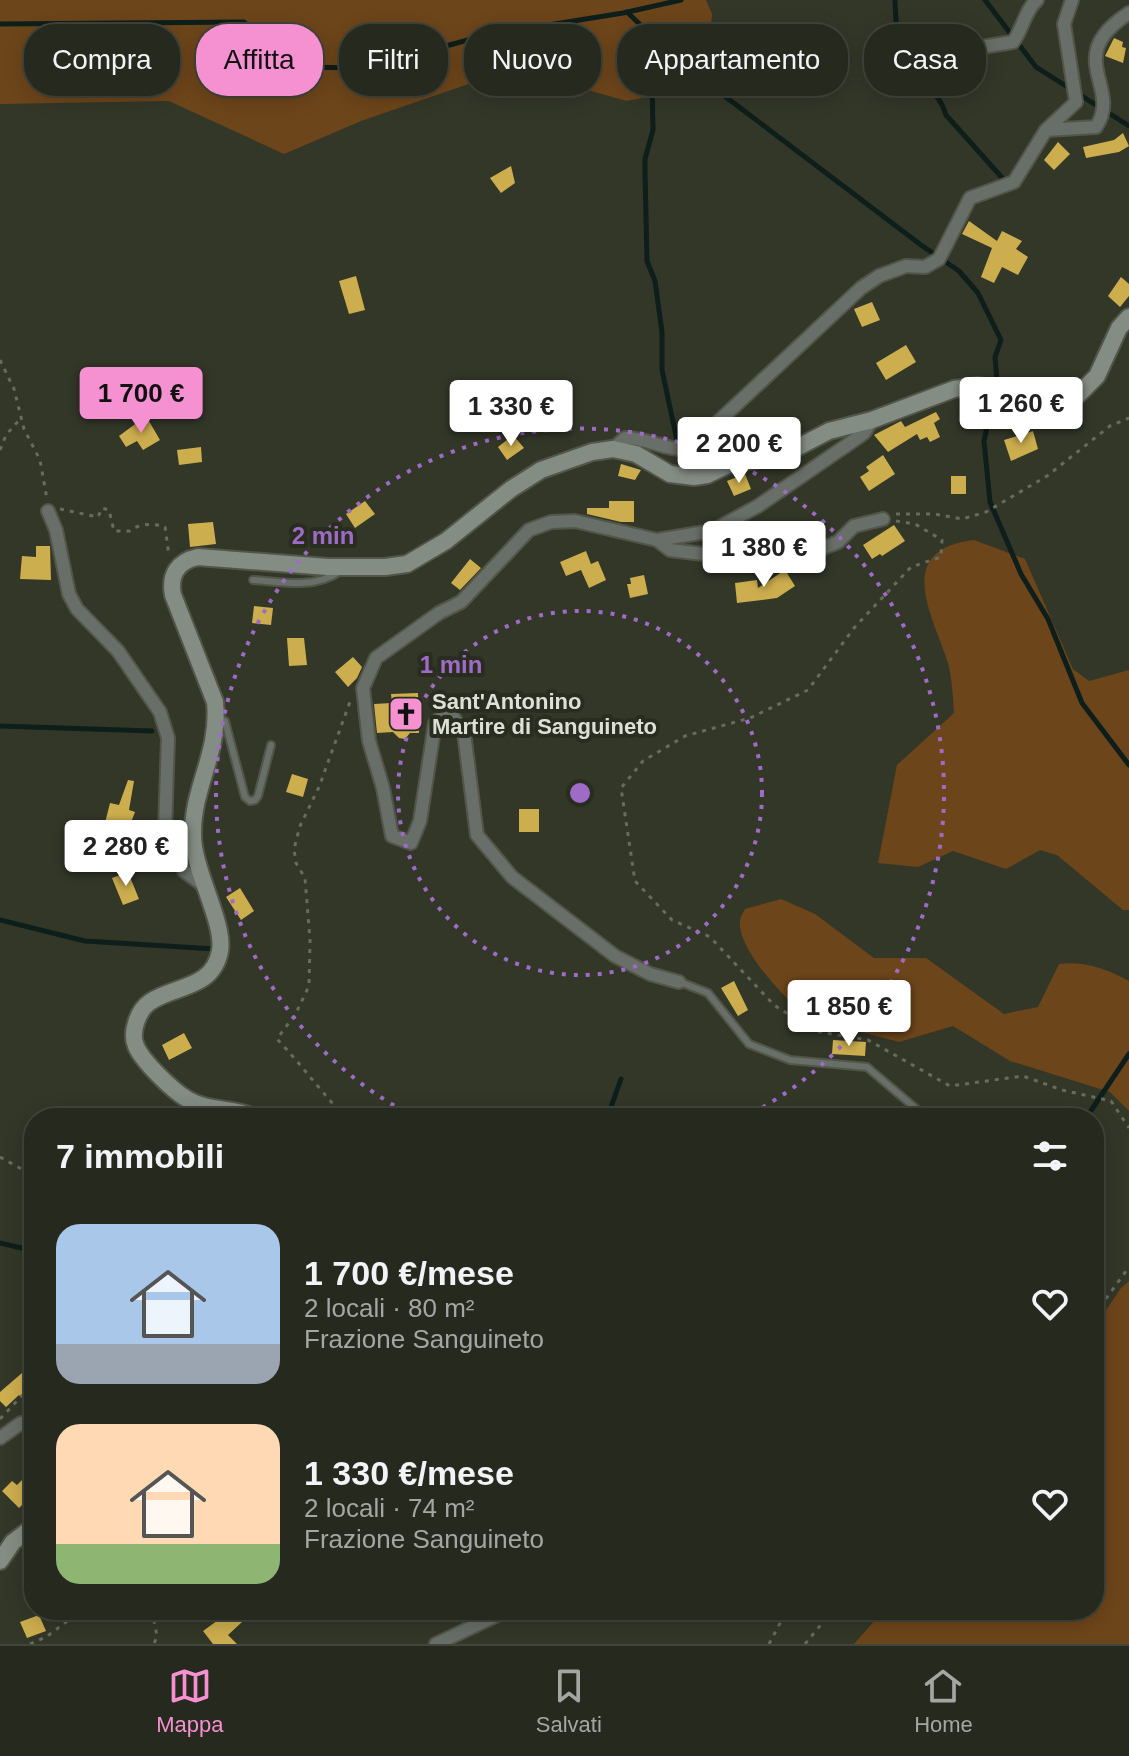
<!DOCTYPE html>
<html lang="it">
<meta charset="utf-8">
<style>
:root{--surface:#26291e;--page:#32352b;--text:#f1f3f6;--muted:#a4a6a4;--line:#42453c;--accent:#f590d1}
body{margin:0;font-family:Helvetica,sans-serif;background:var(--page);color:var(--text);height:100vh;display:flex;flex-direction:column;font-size:30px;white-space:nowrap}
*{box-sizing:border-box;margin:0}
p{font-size:26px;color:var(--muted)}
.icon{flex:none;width:44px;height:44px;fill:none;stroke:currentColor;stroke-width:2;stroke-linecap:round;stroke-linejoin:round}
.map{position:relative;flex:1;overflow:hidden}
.details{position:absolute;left:24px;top:1108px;width:1080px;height:512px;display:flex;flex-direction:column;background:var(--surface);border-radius:32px;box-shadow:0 4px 20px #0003,0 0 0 2px var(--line)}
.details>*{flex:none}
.guide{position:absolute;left:24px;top:24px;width:1082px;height:72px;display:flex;gap:16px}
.price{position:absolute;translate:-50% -68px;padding:0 18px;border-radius:8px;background:#fff;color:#222;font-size:26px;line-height:52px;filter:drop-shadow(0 2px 4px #0008)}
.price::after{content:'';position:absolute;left:50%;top:48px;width:24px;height:18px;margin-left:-12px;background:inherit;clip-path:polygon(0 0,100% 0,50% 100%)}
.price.active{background:var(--accent);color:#111}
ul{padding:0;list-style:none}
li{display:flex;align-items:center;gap:24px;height:200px;padding:0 32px}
li span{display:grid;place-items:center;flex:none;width:224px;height:160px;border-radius:24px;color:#555}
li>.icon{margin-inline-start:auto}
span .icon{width:96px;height:96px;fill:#fffc;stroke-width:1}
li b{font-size:34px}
h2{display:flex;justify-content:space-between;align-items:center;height:96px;padding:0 32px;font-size:34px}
.tag{padding:0 28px;border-radius:32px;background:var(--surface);box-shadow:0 4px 20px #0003,0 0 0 2px var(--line);font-size:28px;line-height:72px}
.tag.active{background:var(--accent);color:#111}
.dock{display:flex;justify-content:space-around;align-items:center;height:112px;border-top:2px solid var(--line);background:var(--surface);font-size:22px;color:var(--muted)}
.dock a{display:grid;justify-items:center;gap:4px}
.dock .active{color:var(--accent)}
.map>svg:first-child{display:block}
.green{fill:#6d451a}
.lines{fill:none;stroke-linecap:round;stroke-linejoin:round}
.stream{stroke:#0e1e1a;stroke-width:5}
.building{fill:#cdae4e}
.lane-casing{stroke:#525548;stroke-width:10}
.street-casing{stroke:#525548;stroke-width:16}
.secondary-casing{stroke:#525548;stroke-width:20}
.path{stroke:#686b5e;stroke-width:3;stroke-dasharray:4 6;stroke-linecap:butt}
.lane{stroke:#686e68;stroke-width:6}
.street{stroke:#686e68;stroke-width:12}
.secondary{stroke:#848d84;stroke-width:16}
.ring{fill:none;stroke:#9e6bc7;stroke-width:4;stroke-dasharray:4 8}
.labels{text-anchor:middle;stroke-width:8;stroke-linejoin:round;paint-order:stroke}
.poi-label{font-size:22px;font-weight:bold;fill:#dee0d7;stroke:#292d1f;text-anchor:start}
.centre{fill:#9e6bc7;stroke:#292d1f;stroke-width:4}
.ring-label{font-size:24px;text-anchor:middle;font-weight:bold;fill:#9e6bc7;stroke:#292d1f;stroke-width:8;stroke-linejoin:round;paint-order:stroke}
</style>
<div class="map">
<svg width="1129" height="1644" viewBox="0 0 1129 1644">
<rect width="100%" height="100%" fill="#333728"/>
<!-- green -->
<path class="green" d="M0,0H706L712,14L708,61L676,91L627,101L512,69L361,121L284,154L169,101L0,104Z
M974,540L1025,559L1073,669L1089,681L1129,670V910H1123L1057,855L1040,850L1006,869L953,851L918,867L878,863L897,765L954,713C953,696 952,679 948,663C933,615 892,550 974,540Z
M781,899L815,914L874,958H926L1004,1014L1038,1007L1059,964C1084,961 1107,969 1129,981V1111L1110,1092L1010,1061L953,1026L899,1042L812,1019C789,1005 737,949 740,921C740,917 743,913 745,909Z
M1129,1281V1644H854L884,1610H1094V1328L1121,1288Z"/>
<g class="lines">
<!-- stream -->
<path class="stream" d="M895,0C896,21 896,53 910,69C924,84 940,94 946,115L1005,181
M985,0L1036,67L1129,126
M627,12L677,60L921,245L959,271L978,293L1001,340L995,357L997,381L984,441L990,502L1021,574L1048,619L1082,703L1129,765
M0,24L244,22L293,67L366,68L486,35L623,13L681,0
M651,37L653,130L645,159V172L647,261L655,281L662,332V370L678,445
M0,726L152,731
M0,920L85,941L215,949
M607,1118L621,1079
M1086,1118L1129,1054
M0,1243L34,1251"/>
</g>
<!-- building -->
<path class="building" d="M927,35L937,48L915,66L905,52Z
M1114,38L1123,42L1122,47L1126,48L1123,63L1105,56Z
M1123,133L1129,146L1119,152L1086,158L1083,147L1114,140Z
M1058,142L1070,154L1054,170L1044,160Z
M511,166L515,183L501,193L490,178Z
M969,221L997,241L1002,231L1022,241L1016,249L1028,257L1018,275L1002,267L994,283L981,277L992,248L962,234Z
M356,276L365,310L349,314L339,281Z
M1121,277L1129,284V296L1120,307L1108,296Z
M872,302L880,320L862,327L854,309Z
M906,345L916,362L886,380L876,363Z
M936,412L940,419L934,423L940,437L930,442L927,437L920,440L917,434L888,452L874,435L901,421L905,427Z
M146,416L160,440L143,450L137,441L126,447L119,436Z
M1033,431L1038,449L1011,461L1004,440Z
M513,435L524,448L507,460L498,447Z
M201,447L202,462L179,465L177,450Z
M883,455L895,474L869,491L860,477L869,471L866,467Z
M621,464L641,470L635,480L618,476Z
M745,474L751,489L734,496L727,481Z
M951,476H966V494H951Z
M365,501L375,514L355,528L346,514Z
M609,501H634V522H621L587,514V508H609Z
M213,522L216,544L190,547L188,524Z
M894,525L905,541L882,556L880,554L872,559L863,545Z
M36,546H50L51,580L20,579L22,556L36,557Z
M586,551L591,564L598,561L606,580L589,588L581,570L566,576L560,562Z
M470,559L481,568L460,590L451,583Z
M785,570L795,586L777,598L737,603L735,583L757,580L758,588Z
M644,575L648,594L630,598L627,584H631L630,578Z
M254,606L273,608L271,625L252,623Z
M287,638H304L307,665L289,666Z
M353,657L362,667L357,678L348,687L335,672Z
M418,693L419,733H410L405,739L399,738L393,732L377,733L374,704L392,703L391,694Z
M292,774L308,779L303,797L286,792Z
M128,780L134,781L129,810L135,812L128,830L105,823L110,803L119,805Z
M519,809H539V832H519Z
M128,872L139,899L123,905L112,878Z
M240,888L254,911L241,920L226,897Z
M734,981L748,1010L738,1016L721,988Z
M184,1033L192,1048L169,1060L162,1045Z
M833,1040L866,1042L865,1056L832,1054Z
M22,1373L34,1387V1409L19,1395L6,1407L0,1401V1392Z
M34,1476V1493L19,1508L2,1491L12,1481L17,1485L23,1479L27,1483Z
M232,1610H255L228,1635L237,1644H213L203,1631Z
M39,1615L46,1631L27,1638L20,1622Z"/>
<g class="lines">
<defs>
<path id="lane" d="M253,580C282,582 313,589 339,572
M220,718L225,721L245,797L250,801L255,800L258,796L271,745
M680,982L708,993L749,1044L790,1060L867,1067L927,1118"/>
<path id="street" d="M944,53L1013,42C1023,29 1025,10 1037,0
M1046,130L1076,102L1064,24L1072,0
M613,449L625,438C648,438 666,451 689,449L861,288L879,276L906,266L925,267L939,259L970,198L1014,182L1046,130L1096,127C1123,87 1061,57 1129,13
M48,511L56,530L69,594L77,609L118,651L160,712L168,738L165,830L184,871L203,885
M657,540L670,550L703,554L757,558L806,555L838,542L854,526L883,519
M679,982L650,974L615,956L512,877L477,835L464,733L449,711L435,723L420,821L411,843L392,836L383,788L369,741L363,688L376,658L439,613L461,602L529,530L551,522L575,521L657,540L712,531L758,506L847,445L864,433L872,420
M0,1438L21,1423
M436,1644L508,1610"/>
<path id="secondary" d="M257,1118C235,1107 208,1112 187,1099C173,1091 142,1061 136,1046C130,1033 138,1010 150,1002C175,985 213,989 220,951C225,922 192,869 193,833C193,785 220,753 215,702L173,595C169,575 178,561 198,557L328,567H385L407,564L446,541L511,489L541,470L592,452L613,449L636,454L670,474L694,477L707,475L728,465L783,455L829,431L872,420L954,389L978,386L995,389L1027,402H1056L1078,395L1097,376L1119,328L1129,317
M0,1561L13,1542L34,1526"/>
</defs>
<!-- lane casing -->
<use href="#lane" class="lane-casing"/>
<!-- street casing -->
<use href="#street" class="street-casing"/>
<!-- secondary casing -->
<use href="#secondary" class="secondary-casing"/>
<!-- path -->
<path class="path" d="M0,360L14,389L24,429L40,460L47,499
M0,450L6,435L21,418
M60,509L98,517L102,508L109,510L114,531H130C139,523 154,523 165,527L169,556
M896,514H935L962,519L986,512L1047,476L1110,426L1129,418
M896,521L915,524L942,540L941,557L911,567L854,628L808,690L750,718L685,736L643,761L621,788L635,881L672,920L710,937L774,1005L814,1031L868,1040L950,1086L1023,1076L1062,1090L1111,1101L1129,1128
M346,1118C321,1092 301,1064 277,1039L296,1013L309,986L310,940L305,878L296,863L294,849L300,826L319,787L351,699
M0,1157L34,1176
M1094,1315L1129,1267
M0,1419L34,1383
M152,1610L157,1636L154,1644
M30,1644L46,1637L82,1610
M769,1644L787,1610
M805,1644L833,1610"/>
<!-- lane -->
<use href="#lane" class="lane"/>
<!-- street -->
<use href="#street" class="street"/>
<!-- secondary -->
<use href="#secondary" class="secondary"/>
</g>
<!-- distance rings -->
<g class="ring">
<circle cx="580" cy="793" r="182"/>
<path d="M415 1117A364 364 0 1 1 745 1117"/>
</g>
<!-- icons -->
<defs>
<symbol id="church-square" viewBox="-11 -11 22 22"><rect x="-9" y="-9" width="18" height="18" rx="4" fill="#f590d1" stroke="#292d1f"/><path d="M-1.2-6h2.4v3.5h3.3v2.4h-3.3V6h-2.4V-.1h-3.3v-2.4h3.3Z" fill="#111"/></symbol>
</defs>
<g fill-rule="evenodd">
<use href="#church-square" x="386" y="694" width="40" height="40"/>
</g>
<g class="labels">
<!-- poi labels -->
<g class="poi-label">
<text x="432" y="709">Sant'Antonino<tspan x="432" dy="25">Martire di Sanguineto</tspan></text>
</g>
</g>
<circle cx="580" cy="793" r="12" class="centre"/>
<g class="ring-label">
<text x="323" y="544">2 min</text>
<text x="451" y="673">1 min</text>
</g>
</svg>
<b class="price active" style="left:141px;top:435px">1 700 €</b>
<b class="price" style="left:1021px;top:445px">1 260 €</b>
<b class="price" style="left:511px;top:448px">1 330 €</b>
<b class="price" style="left:739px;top:485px">2 200 €</b>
<b class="price" style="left:764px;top:589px">1 380 €</b>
<b class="price" style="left:126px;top:888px">2 280 €</b>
<b class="price" style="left:849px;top:1048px">1 850 €</b>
<div class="guide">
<a class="tag">Compra</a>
<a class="tag active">Affitta</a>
<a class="tag">Filtri</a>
<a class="tag">Nuovo</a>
<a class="tag">Appartamento</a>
<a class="tag">Casa</a>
</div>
<section class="details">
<h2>7 immobili<svg class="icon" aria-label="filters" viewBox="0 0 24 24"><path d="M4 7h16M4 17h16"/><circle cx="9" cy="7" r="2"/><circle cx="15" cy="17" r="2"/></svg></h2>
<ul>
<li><span style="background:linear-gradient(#a9c7e8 75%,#9aa5b1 0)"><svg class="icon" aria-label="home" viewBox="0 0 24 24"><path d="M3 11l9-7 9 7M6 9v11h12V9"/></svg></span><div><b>1 700 €/mese</b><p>2 locali · 80 m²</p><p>Frazione Sanguineto</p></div><svg class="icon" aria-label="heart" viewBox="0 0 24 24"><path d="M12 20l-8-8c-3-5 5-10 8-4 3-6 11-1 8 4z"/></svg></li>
<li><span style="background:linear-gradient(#ffd9b3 75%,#8fb573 0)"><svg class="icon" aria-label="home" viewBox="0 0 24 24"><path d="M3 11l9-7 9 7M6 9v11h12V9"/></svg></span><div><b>1 330 €/mese</b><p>2 locali · 74 m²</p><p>Frazione Sanguineto</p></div><svg class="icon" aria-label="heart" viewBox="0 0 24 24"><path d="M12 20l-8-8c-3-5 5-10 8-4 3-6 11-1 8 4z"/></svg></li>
</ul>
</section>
</div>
<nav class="dock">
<a class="active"><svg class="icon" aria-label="map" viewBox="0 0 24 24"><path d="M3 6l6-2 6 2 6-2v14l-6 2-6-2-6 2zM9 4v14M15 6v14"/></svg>Mappa</a>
<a><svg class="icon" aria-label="saved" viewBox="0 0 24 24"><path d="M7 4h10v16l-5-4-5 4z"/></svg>Salvati</a>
<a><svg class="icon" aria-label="home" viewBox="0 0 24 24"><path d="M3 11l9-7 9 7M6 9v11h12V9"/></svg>Home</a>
</nav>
